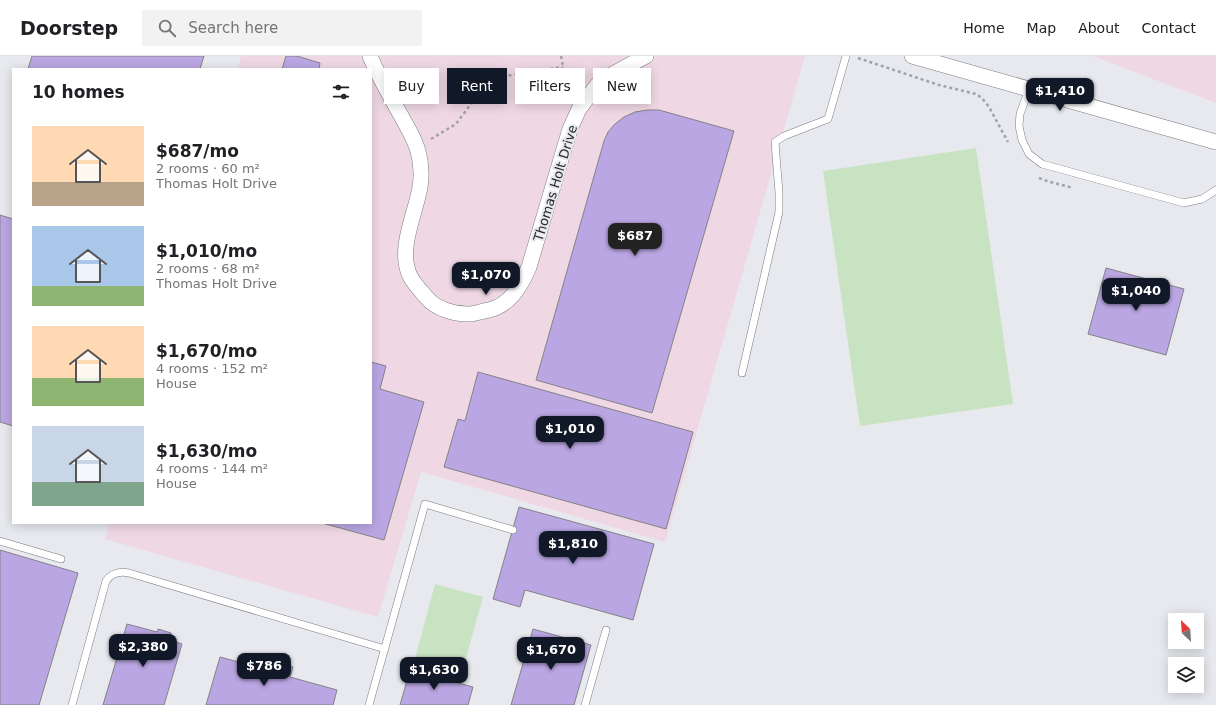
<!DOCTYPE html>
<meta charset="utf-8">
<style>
:root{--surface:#fff;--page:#f2f2f2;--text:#202124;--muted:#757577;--line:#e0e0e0;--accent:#111827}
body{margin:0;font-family:"DejaVu Sans",sans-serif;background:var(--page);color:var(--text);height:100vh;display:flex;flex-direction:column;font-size:15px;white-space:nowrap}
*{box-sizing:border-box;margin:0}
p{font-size:13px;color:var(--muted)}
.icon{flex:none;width:22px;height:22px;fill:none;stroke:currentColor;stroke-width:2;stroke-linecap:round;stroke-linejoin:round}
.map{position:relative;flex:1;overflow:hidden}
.details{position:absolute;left:12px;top:12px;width:360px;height:456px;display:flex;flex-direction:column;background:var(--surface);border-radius:0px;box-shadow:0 2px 10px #0003}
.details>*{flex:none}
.banner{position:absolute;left:384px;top:12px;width:380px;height:36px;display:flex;gap:8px}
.needle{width:26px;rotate:335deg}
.buttons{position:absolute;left:1168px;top:557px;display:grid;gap:8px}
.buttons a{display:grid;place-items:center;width:36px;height:36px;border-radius:0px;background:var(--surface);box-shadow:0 2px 10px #0003;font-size:20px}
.price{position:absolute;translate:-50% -34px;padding:0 9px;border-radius:8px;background:var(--accent);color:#fff;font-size:13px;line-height:26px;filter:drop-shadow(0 1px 2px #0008)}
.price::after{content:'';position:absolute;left:50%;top:24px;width:12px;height:9px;margin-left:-6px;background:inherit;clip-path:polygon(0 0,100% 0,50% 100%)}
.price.selected{background:#222;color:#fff}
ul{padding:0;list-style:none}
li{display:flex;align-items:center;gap:12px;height:100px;padding:0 20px}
li span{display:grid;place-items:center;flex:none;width:112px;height:80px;border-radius:0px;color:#555}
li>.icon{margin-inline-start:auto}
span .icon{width:48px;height:48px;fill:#fffc;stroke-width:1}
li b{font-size:17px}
h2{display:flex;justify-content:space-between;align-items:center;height:48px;padding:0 20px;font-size:17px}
.pill{padding:0 14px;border-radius:0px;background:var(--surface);box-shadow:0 2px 10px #0003;font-size:14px;line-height:36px}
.pill.selected{background:var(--accent);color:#fff}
header{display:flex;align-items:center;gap:24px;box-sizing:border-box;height:56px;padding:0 20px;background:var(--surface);border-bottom:1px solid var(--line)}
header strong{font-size:19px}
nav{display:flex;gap:22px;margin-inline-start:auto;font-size:14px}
.search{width:280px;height:36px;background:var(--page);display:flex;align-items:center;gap:10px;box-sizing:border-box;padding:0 14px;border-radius:0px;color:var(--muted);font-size:15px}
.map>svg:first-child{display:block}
.commercial{fill:#efd8e4}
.green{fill:#c8e3c1}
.building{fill:#baa6e2;stroke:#838287}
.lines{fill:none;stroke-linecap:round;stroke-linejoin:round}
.service-casing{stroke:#797b80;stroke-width:8}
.minor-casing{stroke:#797b80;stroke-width:16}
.path{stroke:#a0a2a6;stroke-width:2.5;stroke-dasharray:3 3;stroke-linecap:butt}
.service{stroke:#fff;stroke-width:7}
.minor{stroke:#fff;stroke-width:15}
.labels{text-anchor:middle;stroke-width:4;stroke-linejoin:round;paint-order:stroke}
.street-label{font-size:13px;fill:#27282a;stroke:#e7e9ee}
</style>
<header>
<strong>Doorstep</strong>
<div class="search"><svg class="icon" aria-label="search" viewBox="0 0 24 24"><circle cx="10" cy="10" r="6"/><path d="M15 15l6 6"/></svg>Search here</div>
<nav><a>Home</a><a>Map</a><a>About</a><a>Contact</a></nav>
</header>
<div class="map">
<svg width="1216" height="649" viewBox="0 0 1216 649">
<rect width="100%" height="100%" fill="#e7e9ee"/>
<!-- commercial -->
<path class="commercial" d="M241,0H805L665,486L421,416L378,561L105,483L109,467H371V13H238Z
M1093,0H1216V47Z"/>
<!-- green -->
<path class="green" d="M976,92L1013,348L860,370L823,115Z
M435,528L483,541L460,623L413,610Z"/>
<!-- building -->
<path class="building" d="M32,0H204L200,13H28Z
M286,0H297L320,7L319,13H282Z
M647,54H659L734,75L652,357L536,324L604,85L608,76L615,68L624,61L635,56Z
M0,159L13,163V370L0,366Z
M1106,212L1184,233L1166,299L1088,278Z
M371,306L386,310L380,333L424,346L384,484L322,467H371Z
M478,316L693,376L666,473L444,411L458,363L465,365Z
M519,451L654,488L633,564L525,534L520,551L493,543Z
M0,494L78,517L39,649H0Z
M127,568L157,576L158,573L171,577L169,584L182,588L164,649H103Z
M533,573L591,589L574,649H511Z
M220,601L283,618L286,608L293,611L290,621L337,634L333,649H206Z
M410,614L473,631L468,649H400Z"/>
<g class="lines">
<defs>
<path id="service" d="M1029,33L1020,58L1019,70L1022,84L1029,98L1042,108L1184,147L1202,143L1216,134
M742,317L779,156V137L775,86L784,80L828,63L846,0
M0,485L61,503
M72,649L106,525C112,516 120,515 129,517L385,593
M369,649L425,448L513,474
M585,649L606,574"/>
<path id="minor" d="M370,0C379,22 392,43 404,65C409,74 415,84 418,95C421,106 422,119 420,131C416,157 397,193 410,220C414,228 421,235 427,242C436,253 456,259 471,258C477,257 483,255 489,254C510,249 521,230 529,211L570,73L579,53L598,28L611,19L646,0
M912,0L1216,86"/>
</defs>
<!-- service casing -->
<use href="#service" class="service-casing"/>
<!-- minor casing -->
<use href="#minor" class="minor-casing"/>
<!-- path -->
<path class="path" d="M561,0L566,25L573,33
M858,2L939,29L976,38L982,42L989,51L1008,86
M431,83L456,68L473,45L491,29L505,20L563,11
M1039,122L1047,125L1073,132"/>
<!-- service -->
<use href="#service" class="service"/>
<!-- minor -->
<use href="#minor" class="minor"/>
</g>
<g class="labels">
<!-- street labels -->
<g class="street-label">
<text transform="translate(555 127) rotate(-73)" y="5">Thomas Holt Drive</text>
</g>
</g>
</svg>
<div class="buttons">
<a><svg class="needle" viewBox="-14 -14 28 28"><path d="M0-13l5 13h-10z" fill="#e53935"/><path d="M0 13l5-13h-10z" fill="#757577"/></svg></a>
<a><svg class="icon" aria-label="layers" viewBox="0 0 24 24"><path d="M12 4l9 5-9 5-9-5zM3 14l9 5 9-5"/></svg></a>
</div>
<b class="price" style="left:1060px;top:56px">$1,410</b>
<b class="price selected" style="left:635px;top:201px">$687</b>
<b class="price" style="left:486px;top:240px">$1,070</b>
<b class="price" style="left:1136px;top:256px">$1,040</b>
<b class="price" style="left:570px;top:394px">$1,010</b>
<b class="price" style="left:573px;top:509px">$1,810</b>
<b class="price" style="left:143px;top:612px">$2,380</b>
<b class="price" style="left:551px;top:615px">$1,670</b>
<b class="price" style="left:264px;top:631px">$786</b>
<b class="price" style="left:434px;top:635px">$1,630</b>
<div class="banner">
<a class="pill">Buy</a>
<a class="pill selected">Rent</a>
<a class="pill">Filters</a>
<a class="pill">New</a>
</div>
<section class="details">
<h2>10 homes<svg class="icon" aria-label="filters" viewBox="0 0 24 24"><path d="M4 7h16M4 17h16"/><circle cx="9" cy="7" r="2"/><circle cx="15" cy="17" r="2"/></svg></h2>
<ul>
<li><span style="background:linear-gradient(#ffd9b3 70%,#b9a48a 0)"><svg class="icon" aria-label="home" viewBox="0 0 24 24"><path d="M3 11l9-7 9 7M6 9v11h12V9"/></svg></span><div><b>$687/mo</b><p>2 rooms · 60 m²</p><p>Thomas Holt Drive</p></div></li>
<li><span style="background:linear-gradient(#a9c7e8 75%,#8fb573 0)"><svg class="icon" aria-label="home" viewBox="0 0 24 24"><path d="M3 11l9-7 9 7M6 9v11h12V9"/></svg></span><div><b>$1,010/mo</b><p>2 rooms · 68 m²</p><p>Thomas Holt Drive</p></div></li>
<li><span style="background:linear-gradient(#ffd9b3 65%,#8fb573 0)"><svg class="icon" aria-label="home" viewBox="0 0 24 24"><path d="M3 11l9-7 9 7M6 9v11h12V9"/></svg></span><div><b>$1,670/mo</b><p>4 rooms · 152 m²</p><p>House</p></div></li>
<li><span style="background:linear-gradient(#c9d6e8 70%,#7fa58c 0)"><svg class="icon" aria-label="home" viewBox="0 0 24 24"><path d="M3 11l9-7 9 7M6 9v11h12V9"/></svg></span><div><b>$1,630/mo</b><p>4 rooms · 144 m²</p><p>House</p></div></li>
</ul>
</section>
</div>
